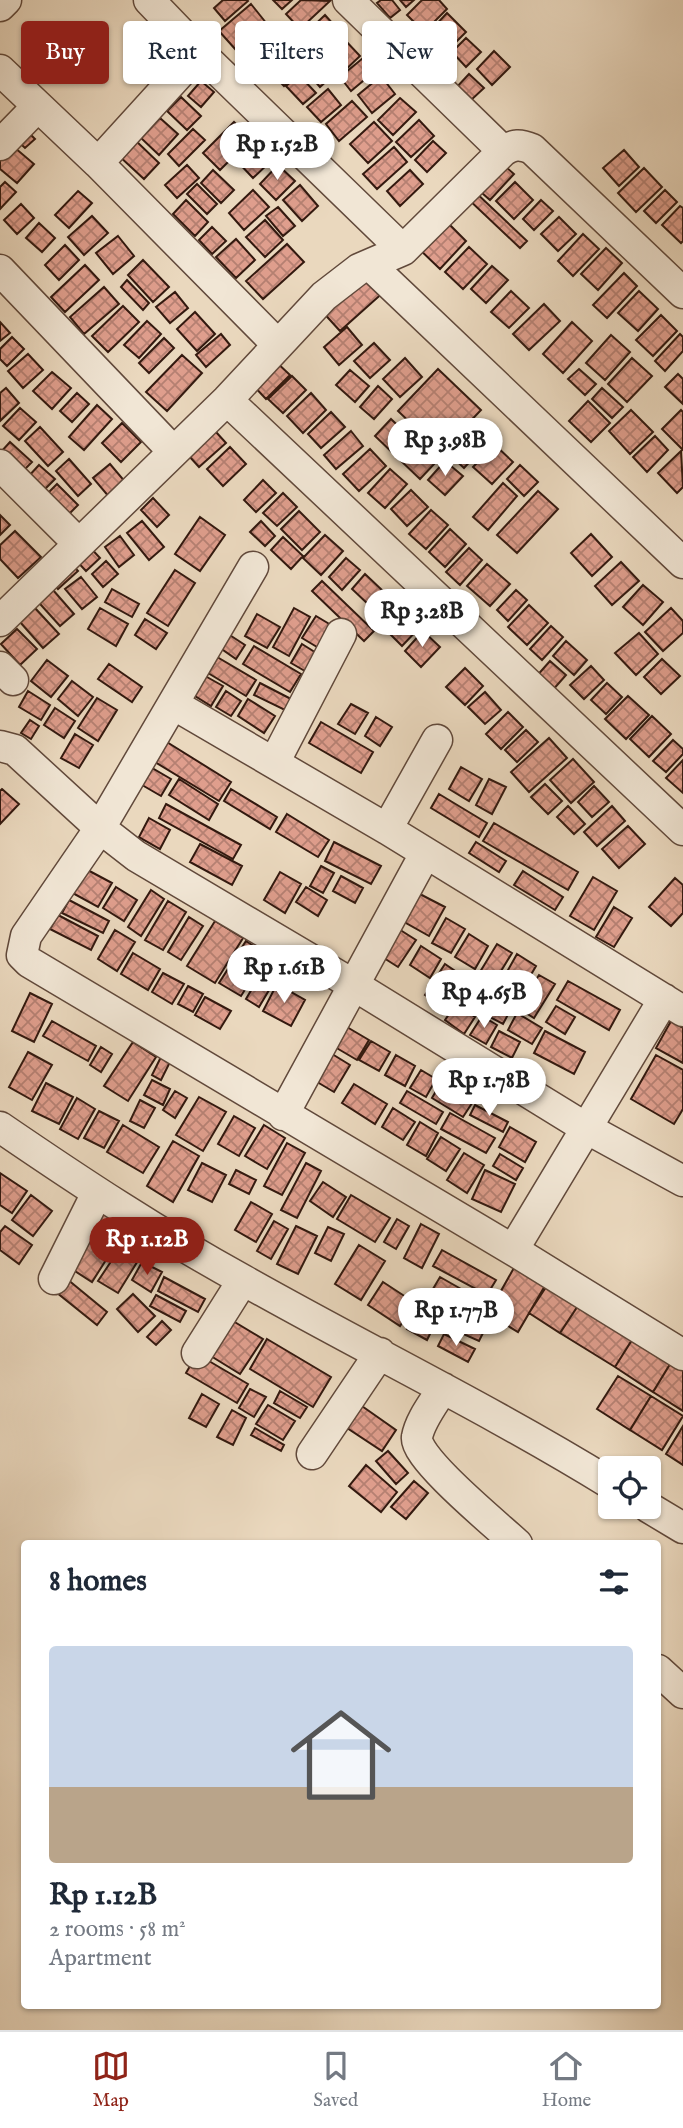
<!DOCTYPE html>
<meta charset="utf-8">
<style>
:root{--surface:#fff;--page:#f6f6f7;--text:#1f2937;--muted:#747a83;--line:#e0e1e3;--accent:#8f2418}
body{margin:0;font-family:"IM FELL English",serif;background:var(--page);color:var(--text);height:100vh;display:flex;flex-direction:column;font-size:26px;white-space:nowrap}
*{box-sizing:border-box;margin:0}
p{font-size:23px;color:var(--muted)}
.icon{flex:none;width:38px;height:38px;fill:none;stroke:currentColor;stroke-width:2;stroke-linecap:round;stroke-linejoin:round}
.map{position:relative;flex:1;overflow:hidden}
.details{position:absolute;left:21px;top:1540px;width:640px;height:469px;display:flex;flex-direction:column;background:var(--surface);border-radius:7px;box-shadow:0 2px 5px #0004}
.details>*{flex:none}
.banner{position:absolute;left:21px;top:21px;width:642px;height:63px;display:flex;gap:14px}
.tools{position:absolute;left:598px;top:1456px;display:grid;gap:14px}
.tools a{display:grid;place-items:center;width:63px;height:63px;border-radius:7px;background:var(--surface);box-shadow:0 2px 5px #0004;font-size:35px}
.price{position:absolute;translate:-50% -60px;padding:0 16px;border-radius:24px;background:#fff;color:#222;font-size:23px;line-height:46px;filter:drop-shadow(0 2px 4px #0008)}
.price::after{content:'';position:absolute;left:50%;top:42px;width:21px;height:16px;margin-left:-10px;background:inherit;clip-path:polygon(0 0,100% 0,50% 100%)}
.price.current{background:var(--accent);color:#fff}
ul{padding:0;list-style:none}
li{display:grid;align-content:center;gap:14px;height:371px;padding:0 28px}
li span{display:grid;place-items:center;height:217px;border-radius:7px;color:#555}
li>.icon{margin-inline-start:auto}
span .icon{width:126px;height:126px;fill:#fffc;stroke-width:1}
li b{font-size:30px}
h2{display:flex;justify-content:space-between;align-items:center;height:84px;padding:0 28px;font-size:30px}
.chip{padding:0 24px;border-radius:7px;background:var(--surface);box-shadow:0 2px 5px #0004;font-size:24px;line-height:63px}
.chip.current{background:var(--accent);color:#fff}
.dock{display:flex;justify-content:space-around;align-items:center;height:98px;border-top:2px solid var(--line);background:var(--surface);font-size:19px;color:var(--muted)}
.dock a{display:grid;justify-items:center;gap:4px}
.dock .current{color:var(--accent)}
.map>svg:first-child{display:block}
.building{fill:url(#building-cross-hatch);stroke:#33190f;stroke-width:2}
.lines{fill:none;stroke-linecap:round;stroke-linejoin:round}
.minor-casing{stroke:#61493b;stroke-width:33}
.minor{stroke:#f1e6d5;stroke-width:30}
</style>
<div class="map">
<svg width="683" height="2030" viewBox="0 0 683 2030">
<defs>
<pattern id="building-cross-hatch" width="8" height="8" patternUnits="userSpaceOnUse" patternTransform="scale(1.75)"><rect width="8" height="8" fill="#df9e8d"/><path d="M0 0l8 8M0 8l8-8" fill="none" stroke="#b58072"/></pattern>
</defs>
<rect width="100%" height="100%" fill="#ead8be"/>
<filter id="stains"><feTurbulence type="fractalNoise" baseFrequency=".00286" numOctaves="4"/><feColorMatrix values="0 0 0 0 .2 0 0 0 0 .09 0 0 0 0 .02 0 0 0 .5 -.17"/></filter>
<radialGradient id="worn" r=".72"><stop offset=".6" stop-color="#630" stop-opacity="0"/><stop offset="1" stop-color="#630" stop-opacity=".3"/></radialGradient>
<!-- building -->
<path class="building" d="M223,0H247L248,1L225,21L214,8Z
M273,0H292L282,9Z
M301,0L330,1L300,29L286,14Z
M381,0H392L400,10L390,18L377,3Z
M400,0H414L406,7Z
M422,0H439L447,9L424,32L407,15Z
M251,4L267,24L236,50L219,31Z
M447,13L466,32L449,49L431,30Z
M325,15L341,33L320,53L304,35Z
M272,29L286,43L263,64L249,49Z
M429,36L443,51L434,59L419,44Z
M343,38L360,56L341,74L324,56Z
M466,38L481,52L466,67L452,52Z
M292,49L307,65L284,86L269,70Z
M494,51L510,67L492,85L477,69Z
M363,58L375,71L351,91L340,77Z
M315,63L329,79L320,87L306,71Z
M469,74L484,88L469,102L455,89Z
M299,75L316,93L303,104L286,86Z
M381,76L395,94L372,113L358,95Z
M201,81L214,92L201,107L188,96Z
M328,89L341,105L321,122L307,107Z
M181,97L201,116L187,130L167,111Z
M400,98L416,112L393,135L378,120Z
M352,101L367,117L339,141L326,124Z
M160,118L178,134L159,155L141,138Z
M419,120L434,136L411,157L396,142Z
M234,122L251,139L220,170L203,153Z
M374,122L392,141L368,163L350,144Z
M21,125L35,139L25,148L11,135Z
M193,129L205,140L179,166L168,154Z
M134,139L159,163L144,179L118,155Z
M433,141L446,153L427,172L415,160Z
M8,142L34,164L17,183L0,169V152Z
M253,143L270,162L253,178L235,159Z
M394,147L407,162L377,189L363,174Z
M624,150L639,167L619,186L603,168Z
M498,160L514,174L490,200L474,186Z
M187,165L199,178L177,198L165,185Z
M278,165L295,181L276,200L260,184Z
M644,168L662,187L636,212L618,193Z
M213,170L234,190L221,203L201,183Z
M410,170L423,184L400,206L387,191Z
M5,182L16,192L0,209V187Z
M515,182L533,200L514,219L496,201Z
M197,184L217,204L207,214L187,194Z
M300,185L318,206L302,221L283,200Z
M253,190L269,207L244,230L229,213Z
M473,190L527,241L520,248L466,197Z
M665,190L677,202L656,223L644,211Z
M78,191L92,203L69,228L55,215Z
M186,200L208,222L195,236L173,214Z
M541,200L553,211L534,230L523,219Z
M21,204L34,218L17,234L4,220Z
M680,206L683,208V241L681,243L662,225Z
M278,207L295,226L283,236L266,216Z
M92,216L108,233L84,255L68,237Z
M442,217L466,241L440,269L415,245Z
M559,217L576,234L558,251L541,234Z
M265,220L283,240L265,257L246,237Z
M39,223L55,238L42,252L26,238Z
M212,227L226,241L212,254L199,240Z
M583,234L599,249L573,276L558,261Z
M118,236L134,256L113,274L96,253Z
M236,239L255,260L236,278L216,257Z
M287,244L304,262L263,299L246,281Z
M65,245L79,260L59,280L45,265Z
M469,247L487,264L463,289L445,272Z
M606,248L622,263L598,290L581,274Z
M143,260L169,287L153,302L128,275Z
M85,265L99,280L65,312L51,297Z
M492,266L508,280L486,303L471,289Z
M367,268L386,290L340,331L320,309Z
M624,273L637,286L607,318L593,305Z
M127,280L149,303L143,310L121,287Z
M104,287L119,304L84,334L70,317Z
M511,291L529,308L509,328L491,312Z
M639,291L658,309L638,331L618,313Z
M175,292L188,308L170,323L156,307Z
M544,304L560,321L529,350L513,334Z
M123,306L139,322L108,352L92,336Z
M195,312L215,334L197,351L177,329Z
M661,315L677,331L653,356L636,340Z
M147,321L161,334L139,358L124,345Z
M0,322L10,333L0,341Z
M572,322L592,341L563,373L543,354Z
M347,327L362,345L339,365L324,347Z
M221,334L230,345L206,367L196,355Z
M680,334L683,337V351L665,371L655,361Z
M611,335L630,352L605,380L586,363Z
M12,337L24,349L7,366L0,359V349Z
M164,338L174,348L149,373L139,363Z
M374,343L390,360L370,378L354,361Z
M28,354L43,370L23,388L8,371Z
M182,355L202,373L167,411L146,392Z
M405,358L422,377L400,397L383,379Z
M632,358L652,376L627,402L608,384Z
M273,359L290,375L266,399L250,382Z
M438,369L481,410L441,452L398,411Z
M579,369L596,384L585,395L568,379Z
M350,370L369,386L355,402L336,385Z
M52,372L71,388L52,409L33,391Z
M678,374L683,379V404L665,387Z
M292,376L306,390L283,413L268,399Z
M378,386L392,399L374,419L360,407Z
M6,388L19,403L0,421V393Z
M602,388L623,407L612,418L592,399Z
M77,393L89,404L72,422L60,411Z
M311,393L326,410L303,433L287,416Z
M588,401L610,423L591,442L569,421Z
M97,405L112,419L84,450L69,437Z
M20,408L36,422L19,440L3,426Z
M631,410L653,432L630,454L609,431Z
M681,410L683,412V450L662,429Z
M331,412L345,427L321,448L308,434Z
M391,419L436,462L420,479L375,436Z
M206,421L226,443L199,467L179,445Z
M122,423L141,442L121,462L102,443Z
M40,427L63,452L48,466L25,441Z
M351,431L363,446L336,469L324,455Z
M468,431L484,446L464,468L447,452Z
M655,436L668,450L647,472L633,457Z
M10,442L32,462L21,473L0,453Z
M495,445L513,462L492,484L473,467Z
M230,447L246,464L223,486L207,469Z
M370,449L386,466L359,491L343,474Z
M681,451L683,487L677,493L658,473Z
M69,459L91,484L78,496L56,471Z
M445,461L463,476L445,495L428,480Z
M110,464L127,484L110,498L93,478Z
M39,465L55,479L42,492L27,478Z
M520,465L538,482L524,496L507,479Z
M390,469L407,484L385,508L368,493Z
M263,480L276,493L256,512L244,500Z
M503,483L517,496L488,530L473,517Z
M57,484L78,505L68,515L47,494Z
M411,490L428,507L407,526L391,509Z
M538,491L558,509L517,553L497,535Z
M283,493L297,507L277,526L263,513Z
M153,498L169,515L157,527L141,510Z
M431,510L448,525L426,549L409,534Z
M299,511L320,532L302,550L281,529Z
M0,515L10,525L0,535Z
M200,517L225,535L200,571L175,554Z
M142,521L164,547L149,560L127,533Z
M261,521L275,536L265,546L250,532Z
M450,529L466,544L445,567L429,552Z
M15,531L41,557L18,578L0,559V545Z
M591,534L612,557L592,576L571,553Z
M325,535L343,551L321,575L303,558Z
M120,536L134,555L119,567L105,547Z
M283,537L303,556L291,569L271,550Z
M86,543L100,558L86,571L72,556Z
M469,548L482,560L460,585L446,572Z
M346,558L360,570L342,590L329,577Z
M67,559L78,571L58,589L47,577Z
M106,561L118,574L103,587L92,574Z
M621,562L639,581L612,605L595,586Z
M487,564L510,584L490,606L467,586Z
M175,570L195,583L168,626L147,613Z
M365,574L382,590L369,605L352,589Z
M81,577L97,597L82,609L65,589Z
M322,581L374,631L364,641L312,591Z
M46,582L74,614L60,626L32,595Z
M643,585L663,602L643,625L623,607Z
M112,589L139,604L132,617L105,602Z
M516,590L527,600L508,621L497,610Z
M385,594L401,609L385,626L368,612Z
M529,605L548,623L527,645L508,627Z
M35,608L59,634L43,648L20,622Z
M100,608L128,624L116,646L88,629Z
M294,608L310,617L289,656L273,647Z
M671,608L683,621V633L663,651L645,632Z
M405,612L421,626L402,646L387,631Z
M257,614L280,627L267,648L245,636Z
M316,616L336,628L322,650L302,638Z
M145,619L167,633L156,649L135,635Z
M551,626L563,637L542,660L530,649Z
M17,629L37,649L20,665L1,644Z
M222,630L245,645L236,659L213,643Z
M423,631L440,647L421,667L405,651Z
M639,633L658,654L636,675L615,653Z
M566,641L587,660L574,675L553,656Z
M302,644L321,656L310,674L291,663Z
M254,646L301,674L290,692L243,664Z
M212,654L256,680L246,696L203,670Z
M662,659L680,676L661,694L644,677Z
M47,660L68,676L51,697L31,681Z
M550,661L566,675L551,692L535,678Z
M109,664L142,687L132,702L98,679Z
M591,666L604,680L584,699L570,685Z
M465,668L483,686L465,705L446,687Z
M198,672L223,686L211,706L187,691Z
M72,681L93,697L78,716L58,699Z
M260,683L293,700L287,711L254,695Z
M607,683L622,697L606,714L591,700Z
M28,691L50,705L41,720L19,707Z
M226,691L241,701L231,716L216,707Z
M485,692L501,710L485,724L468,707Z
M628,696L649,715L626,739L605,719Z
M97,698L117,710L98,741L78,728Z
M248,699L275,716L264,733L238,716Z
M351,704L368,713L355,734L338,724Z
M55,708L75,721L64,738L44,725Z
M508,712L523,727L501,749L486,734Z
M652,716L671,734L649,757L630,739Z
M376,717L392,727L380,746L365,736Z
M30,720L39,726L31,739L21,733Z
M321,722L373,752L361,773L309,743Z
M526,730L538,742L517,762L505,750Z
M75,734L93,745L79,768L61,758Z
M549,738L567,758L529,792L511,772Z
M162,739L231,782L219,801L150,759Z
M673,740L683,749V754L666,772L653,761Z
M573,759L594,782L571,803L550,780Z
M683,760V793L666,778Z
M140,761L171,779L161,796L130,778Z
M461,767L482,779L469,801L449,789Z
M179,779L218,804L209,820L169,795Z
M489,779L506,787L492,814L476,805Z
M545,784L562,801L548,814L531,797Z
M594,786L609,802L592,817L578,802Z
M2,789L19,804L0,824V791Z
M231,789L277,817L270,829L224,801Z
M439,794L487,823L479,837L431,808Z
M166,804L241,845L233,859L159,818Z
M568,806L585,824L574,834L557,817Z
M612,806L625,821L597,846L584,832Z
M287,814L329,840L318,857L276,832Z
M149,818L170,830L160,849L139,837Z
M494,823L578,872L568,890L483,841Z
M628,826L645,844L619,868L602,849Z
M334,842L381,866L371,884L325,861Z
M476,842L506,861L499,872L469,853Z
M200,844L242,866L232,885L190,862Z
M321,866L334,873L323,893L310,886Z
M82,867L112,883L98,907L69,891Z
M523,871L563,897L555,910L514,885Z
M280,872L301,884L285,913L264,900Z
M341,876L363,888L355,903L333,891Z
M593,877L617,891L594,930L570,916Z
M675,878L683,885V913L671,926L649,907Z
M116,887L137,900L124,921L103,908Z
M306,887L327,900L318,916L296,902Z
M151,890L164,899L141,936L128,927Z
M414,891L445,907L429,936L399,919Z
M69,900L109,921L103,933L62,913Z
M168,901L186,912L163,950L145,940Z
M614,907L632,918L614,947L596,937Z
M58,915L98,936L91,950L50,929Z
M189,917L203,926L181,960L168,952Z
M446,918L465,929L451,953L432,943Z
M215,921L243,938L215,983L187,966Z
M394,926L416,940L398,967L376,953Z
M115,930L135,942L117,971L98,959Z
M469,934L488,946L475,969L455,957Z
M246,941L267,955L241,996L219,983Z
M497,944L512,953L495,981L480,972Z
M421,946L441,959L430,978L410,965Z
M133,953L160,969L148,990L121,974Z
M517,954L536,966L518,997L499,986Z
M445,964L467,979L447,1009L425,995Z
M163,973L184,984L172,1004L152,992Z
M539,975L555,984L534,1018L518,1008Z
M259,977L272,985L259,1007L246,999Z
M471,978L493,992L479,1013L457,999Z
M568,981L620,1010L609,1030L557,1000Z
M277,984L305,1000L291,1026L263,1011Z
M188,986L203,994L193,1012L178,1004Z
M30,993L52,1004L34,1042L12,1031Z
M496,996L513,1005L503,1024L486,1015Z
M205,997L231,1011L220,1029L195,1015Z
M456,1004L475,1017L464,1034L445,1020Z
M556,1006L575,1017L565,1034L546,1022Z
M517,1013L542,1028L532,1044L508,1030Z
M482,1016L497,1025L486,1044L470,1035Z
M335,1020L369,1040L357,1060L323,1040Z
M52,1021L96,1046L88,1061L43,1036Z
M671,1021L683,1028V1063L656,1048Z
M499,1031L520,1042L512,1058L491,1047Z
M545,1031L585,1052L574,1074L534,1053Z
M371,1041L390,1052L379,1071L359,1060Z
M133,1042L156,1057L128,1101L104,1086Z
M101,1047L112,1054L101,1072L90,1065Z
M324,1049L350,1065L334,1092L307,1076Z
M28,1052L52,1065L32,1100L9,1087Z
M396,1055L415,1066L405,1086L385,1075Z
M656,1055L683,1070V1109L674,1124L631,1099Z
M161,1057L170,1062L161,1080L152,1075Z
M456,1063L479,1075L469,1093L447,1081Z
M421,1070L436,1079L426,1097L410,1088Z
M152,1080L170,1089L163,1105L144,1095Z
M442,1081L474,1100L463,1117L432,1098Z
M46,1083L73,1097L59,1124L32,1111Z
M354,1084L387,1104L375,1124L342,1103Z
M175,1091L187,1098L175,1118L163,1110Z
M407,1091L443,1112L436,1124L400,1103Z
M199,1097L226,1112L203,1151L176,1135Z
M77,1098L95,1109L78,1139L60,1129Z
M140,1100L155,1108L144,1128L130,1121Z
M475,1105L508,1122L503,1132L470,1115Z
M393,1108L415,1122L403,1140L382,1127Z
M99,1111L119,1121L104,1148L84,1138Z
M450,1113L495,1138L486,1153L441,1129Z
M234,1116L255,1128L239,1156L218,1144Z
M420,1122L438,1133L426,1156L407,1145Z
M123,1125L159,1147L143,1173L107,1152Z
M264,1125L285,1138L267,1169L245,1156Z
M510,1127L536,1142L525,1162L499,1147Z
M441,1137L460,1149L446,1171L427,1159Z
M173,1141L199,1156L173,1202L147,1186Z
M287,1143L305,1153L282,1195L264,1186Z
M464,1153L484,1165L467,1193L447,1180Z
M500,1154L523,1168L516,1180L493,1166Z
M202,1163L226,1175L212,1202L188,1190Z
M306,1163L321,1171L297,1218L281,1210Z
M236,1170L256,1180L249,1194L229,1184Z
M485,1170L515,1184L501,1212L472,1199Z
M0,1173L27,1191L12,1213L0,1205Z
M323,1182L346,1197L333,1217L310,1201Z
M31,1195L52,1211L33,1236L12,1220Z
M351,1195L390,1218L375,1242L337,1219Z
M251,1202L272,1214L256,1242L235,1230Z
M101,1211L127,1227L92,1282L67,1266Z
M397,1219L409,1226L396,1249L384,1242Z
M274,1221L288,1229L271,1259L257,1251Z
M421,1224L439,1234L422,1268L404,1258Z
M5,1226L32,1245L19,1264L0,1250V1232Z
M296,1226L317,1236L298,1274L277,1264Z
M328,1227L344,1234L331,1261L315,1253Z
M359,1245L385,1261L361,1300L335,1284Z
M120,1248L139,1259L118,1293L98,1281Z
M442,1250L496,1280L487,1295L433,1266Z
M142,1262L162,1272L151,1292L132,1280Z
M515,1266L546,1284L518,1332L488,1314Z
M164,1277L205,1299L198,1312L158,1291Z
M440,1277L491,1306L484,1318L433,1289Z
M552,1278L583,1298L560,1333L529,1313Z
M67,1279L107,1312L97,1325L56,1292Z
M383,1282L415,1303L400,1326L368,1305Z
M133,1294L155,1316L138,1332L117,1309Z
M156,1295L186,1311L180,1322L150,1306Z
M583,1298L637,1332L615,1367L560,1333Z
M420,1303L440,1314L427,1340L407,1329Z
M449,1311L486,1327L479,1341L443,1325Z
M228,1318L263,1339L240,1374L206,1353Z
M162,1321L171,1330L156,1345L147,1337Z
M637,1332L675,1356L653,1392L615,1367Z
M444,1334L475,1349L468,1362L438,1346Z
M267,1339L331,1377L313,1407L250,1369Z
M197,1354L248,1384L237,1403L186,1373Z
M675,1356L683,1361V1411L653,1392Z
M618,1376L651,1396L630,1430L597,1409Z
M250,1389L266,1397L254,1417L239,1408Z
M280,1391L307,1407L300,1418L274,1403Z
M202,1394L219,1404L206,1427L189,1418Z
M651,1396L683,1416L662,1450L630,1430Z
M359,1404L396,1430L382,1451L344,1426Z
M268,1405L295,1421L283,1440L256,1424Z
M232,1410L246,1418L233,1445L217,1437Z
M683,1426V1465L666,1454Z
M255,1428L284,1445L281,1451L251,1435Z
M388,1451L408,1473L396,1484L376,1461Z
M366,1465L397,1492L381,1512L349,1486Z
M414,1481L428,1493L406,1519L391,1507Z"/>
<g class="lines">
<defs>
<path id="minor" d="M149,0L199,52L403,250
M348,0L503,151
M0,6L6,0
M0,70L98,163L278,345
M0,145L38,106
M98,163L199,52
M371,266L683,563
M0,270L173,451
M227,400L683,830
M0,465L78,543
M253,567L100,828L26,936L22,955L29,962L513,1250L683,1355
M0,621L227,400L324,296L359,269L403,250L503,151C514,144 520,144 532,149L683,293
M0,667L13,680
M173,704L387,829L683,1011
M0,746L15,750L100,828L136,856L352,984L586,1128L683,1181
M275,761L341,634
M387,829L437,740
M283,1115L425,854
M0,1127C79,1181 159,1234 243,1280C365,1349 491,1410 611,1484
M513,1250L664,999
M54,1279L97,1193
M197,1353L243,1280
M443,1388C434,1403 420,1420 417,1437C413,1457 499,1527 517,1544
M312,1454L380,1353
M648,1507L683,1528
M658,1670L683,1693"/>
</defs>
<!-- minor casing -->
<use href="#minor" class="minor-casing"/>
<!-- minor -->
<use href="#minor" class="minor"/>
</g>
<rect width="100%" height="100%" filter="url(#stains)"/>
<rect width="100%" height="100%" fill="url(#worn)"/>
</svg>
<div class="tools">
<a><svg class="icon" aria-label="locate" viewBox="0 0 24 24"><circle cx="12" cy="12" r="6"/><path d="M12 2v4M12 18v4M2 12h4M18 12h4"/></svg></a>
</div>
<b class="price" style="left:277px;top:182px">Rp 1.52B</b>
<b class="price" style="left:445px;top:478px">Rp 3.98B</b>
<b class="price" style="left:422px;top:649px">Rp 3.28B</b>
<b class="price" style="left:284px;top:1005px">Rp 1.61B</b>
<b class="price" style="left:484px;top:1030px">Rp 4.65B</b>
<b class="price" style="left:489px;top:1118px">Rp 1.78B</b>
<b class="price current" style="left:147px;top:1277px">Rp 1.12B</b>
<b class="price" style="left:456px;top:1348px">Rp 1.77B</b>
<div class="banner">
<a class="chip current">Buy</a>
<a class="chip">Rent</a>
<a class="chip">Filters</a>
<a class="chip">New</a>
</div>
<section class="details">
<h2>8 homes<svg class="icon" aria-label="filters" viewBox="0 0 24 24"><path d="M4 7h16M4 17h16"/><circle cx="9" cy="7" r="2"/><circle cx="15" cy="17" r="2"/></svg></h2>
<ul>
<li><span style="background:linear-gradient(#c9d6e8 65%,#b9a48a 0)"><svg class="icon" aria-label="home" viewBox="0 0 24 24"><path d="M3 11l9-7 9 7M6 9v11h12V9"/></svg></span><div><b>Rp 1.12B</b><p>2 rooms · 58 m²</p><p>Apartment</p></div></li>
</ul>
</section>
</div>
<nav class="dock">
<a class="current"><svg class="icon" aria-label="map" viewBox="0 0 24 24"><path d="M3 6l6-2 6 2 6-2v14l-6 2-6-2-6 2zM9 4v14M15 6v14"/></svg>Map</a>
<a><svg class="icon" aria-label="saved" viewBox="0 0 24 24"><path d="M7 4h10v16l-5-4-5 4z"/></svg>Saved</a>
<a><svg class="icon" aria-label="home" viewBox="0 0 24 24"><path d="M3 11l9-7 9 7M6 9v11h12V9"/></svg>Home</a>
</nav>
